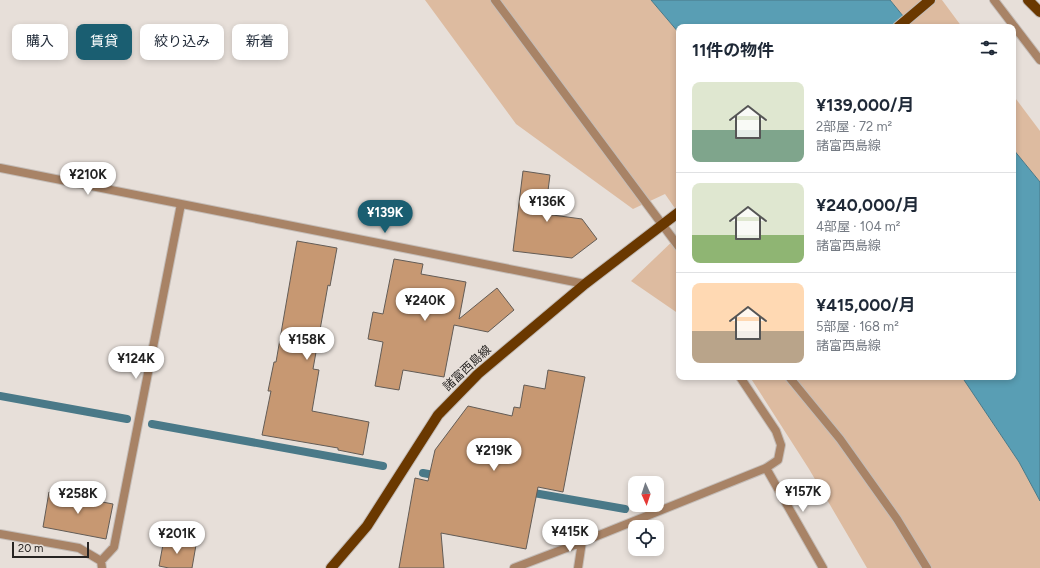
<!DOCTYPE html>
<html lang="ja">
<meta charset="utf-8">
<style>
:root{--surface:#fff;--page:#f6f6f7;--text:#1f2937;--muted:#747a83;--line:#e0e1e3;--accent:#1a5e71}
body{margin:0;font-family:Figtree,"Noto Sans JP",sans-serif;background:var(--page);color:var(--text);height:100vh;display:flex;flex-direction:column;font-size:15px;white-space:nowrap}
*{box-sizing:border-box;margin:0}
p{font-size:13px;color:var(--muted)}
.icon{flex:none;width:22px;height:22px;fill:none;stroke:currentColor;stroke-width:2;stroke-linecap:round;stroke-linejoin:round}
.map{position:relative;flex:1;overflow:hidden}
.panel{position:absolute;left:676px;top:24px;width:340px;height:356px;display:flex;flex-direction:column;background:var(--surface);border-radius:8px;box-shadow:0 2px 6px #0003}
.panel>*{flex:none}
.top-card{position:absolute;left:12px;top:24px;width:380px;height:36px;display:flex;gap:8px}
.needle{width:26px;rotate:177deg}
.buttons{position:absolute;left:628px;top:476px;display:grid;gap:8px}
.buttons a{display:grid;place-items:center;width:36px;height:36px;border-radius:8px;background:var(--surface);box-shadow:0 2px 6px #0003;font-size:20px}
.scale{position:absolute;left:12px;bottom:10px;width:77px;box-sizing:border-box;padding-left:4px;border:2px solid #272422;border-top:0;font-size:11px;line-height:14px;white-space:nowrap;color:#272422;-webkit-text-stroke:3px #e7dfd9;paint-order:stroke}
.price{position:absolute;translate:-50% -34px;padding:0 9px;border-radius:14px;background:#fff;color:#222;font-size:13px;line-height:26px;filter:drop-shadow(0 1px 2px #0008)}
.price::after{content:'';position:absolute;left:50%;top:24px;width:12px;height:9px;margin-left:-6px;background:inherit;clip-path:polygon(0 0,100% 0,50% 100%)}
.price.selected{background:var(--accent);color:#fff}
ul{padding:0;list-style:none}
li{display:flex;align-items:center;gap:12px;height:100px;padding:0 16px}
li+li{border-top:1px solid var(--line)}
li span{display:grid;place-items:center;flex:none;width:112px;height:80px;border-radius:8px;color:#555}
li>.icon{margin-inline-start:auto}
span .icon{width:48px;height:48px;fill:#fffc;stroke-width:1}
li b{font-size:17px}
h2{display:flex;justify-content:space-between;align-items:center;height:48px;padding:0 16px;font-size:17px}
.chip{padding:0 14px;border-radius:8px;background:var(--surface);box-shadow:0 2px 6px #0003;font-size:14px;line-height:36px}
.chip.selected{background:var(--accent);color:#fff}
.map>svg:first-child{display:block}
.green{fill:#ddbba0}
.water{fill:#599eb4;stroke:#4a7988}
.lines{fill:none;stroke-linecap:round;stroke-linejoin:round}
.stream{stroke:#4a7988;stroke-width:8}
.building{fill:#c79872;stroke:#635c56}
.service-casing{stroke:#c4bdb8;stroke-width:10}
.minor-casing{stroke:#c4bdb8;stroke-width:10}
.primary-casing{stroke:#c4bdb8;stroke-width:12}
.service{stroke:#a88366;stroke-width:8}
.minor{stroke:#a88366;stroke-width:8}
.primary{stroke:#6a3800;stroke-width:10}
.labels{text-anchor:middle;stroke-width:3;stroke-linejoin:round;paint-order:stroke}
.street-label{font-size:12px;fill:#272422;stroke:#e7dfd9}
</style>
<div class="map">
<svg width="1040" height="568" viewBox="0 0 1040 568">
<rect width="100%" height="100%" fill="#e7dfd9"/>
<!-- green -->
<path class="green" d="M425,0H651L679,33V214L665,194L633,209L516,124Z
M890,0H942L962,27H912Z
M1013,95L1040,131V182L1013,149Z
M679,235V314L631,281Z
M750,377H962L1019,462L1040,501V568H867L809,469Z"/>
<!-- water -->
<path class="water" d="M651,0H890L912,27H679V33Z
M1013,149L1040,182V501L1019,462L962,377H1013Z"/>
<g class="lines">
<!-- stream -->
<path class="stream" d="M0,396L127,419
M152,424L383,466
M423,473L439,476
M528,492L625,509"/>
</g>
<!-- building -->
<path class="building" d="M523,171L550,175L545,214L582,219L597,239L572,258L513,251Z
M297,241L337,248L330,286L328,285L313,369L319,370L312,411L369,422L363,455L338,450V448L262,435L271,391H268L274,362H276Z
M394,259L423,264L421,274L466,282L459,319L497,288L514,310L488,332L454,325L444,377L403,370L399,390L375,386L383,342L368,339L373,312L383,314Z
M548,370L585,377L563,492L538,487L526,549L441,533L444,568H399L415,478L428,481L435,450L468,406L512,416L514,407L520,408L524,385L545,389Z
M49,492L113,504L106,539L43,527Z
M164,539L196,545L192,568H169L159,566Z"/>
<g class="lines">
<defs>
<path id="service" d="M994,0L1040,60"/>
<path id="minor" d="M495,0L679,247
M0,168L585,284
M789,377L840,439L897,519L927,568
M766,468L823,568
M0,534L79,548L101,561
M102,568L101,561L114,547L181,204
M514,568L582,542L766,468L778,460L781,445L776,431L740,377
M578,568L582,542"/>
<path id="primary" d="M1028,0L1040,12
M898,27L930,0
M331,568L367,526L438,415L478,374L585,284L679,212"/>
</defs>
<!-- service casing -->
<use href="#service" class="service-casing"/>
<!-- minor casing -->
<use href="#minor" class="minor-casing"/>
<!-- primary casing -->
<use href="#primary" class="primary-casing"/>
<!-- service -->
<use href="#service" class="service"/>
<!-- minor -->
<use href="#minor" class="minor"/>
<!-- primary -->
<use href="#primary" class="primary"/>
</g>
<g class="labels">
<!-- street labels -->
<g class="street-label">
<text transform="translate(467 368) rotate(-43)" y="4">諸富西島線</text>
</g>
</g>
</svg>
<div class="buttons">
<a><svg class="needle" viewBox="-14 -14 28 28"><path d="M0-13l5 13h-10z" fill="#e53935"/><path d="M0 13l5-13h-10z" fill="#747a83"/></svg></a>
<a><svg class="icon" aria-label="locate" viewBox="0 0 24 24"><circle cx="12" cy="12" r="6"/><path d="M12 2v4M12 18v4M2 12h4M18 12h4"/></svg></a>
</div>
<div class="scale">20 m</div>
<b class="price" style="left:88px;top:196px">¥210K</b>
<b class="price" style="left:547px;top:223px">¥136K</b>
<b class="price selected" style="left:385px;top:234px">¥139K</b>
<b class="price" style="left:425px;top:322px">¥240K</b>
<b class="price" style="left:307px;top:361px">¥158K</b>
<b class="price" style="left:136px;top:380px">¥124K</b>
<b class="price" style="left:494px;top:472px">¥219K</b>
<b class="price" style="left:803px;top:513px">¥157K</b>
<b class="price" style="left:78px;top:515px">¥258K</b>
<b class="price" style="left:570px;top:553px">¥415K</b>
<b class="price" style="left:177px;top:555px">¥201K</b>
<div class="top-card">
<a class="chip">購入</a>
<a class="chip selected">賃貸</a>
<a class="chip">絞り込み</a>
<a class="chip">新着</a>
</div>
<section class="panel">
<h2>11件の物件<svg class="icon" aria-label="filters" viewBox="0 0 24 24"><path d="M4 7h16M4 17h16"/><circle cx="9" cy="7" r="2"/><circle cx="15" cy="17" r="2"/></svg></h2>
<ul>
<li><span style="background:linear-gradient(#dfe7d0 60%,#7fa58c 0)"><svg class="icon" aria-label="home" viewBox="0 0 24 24"><path d="M3 11l9-7 9 7M6 9v11h12V9"/></svg></span><div><b>¥139,000/月</b><p>2部屋 · 72 m²</p><p>諸富西島線</p></div></li>
<li><span style="background:linear-gradient(#dfe7d0 65%,#8fb573 0)"><svg class="icon" aria-label="home" viewBox="0 0 24 24"><path d="M3 11l9-7 9 7M6 9v11h12V9"/></svg></span><div><b>¥240,000/月</b><p>4部屋 · 104 m²</p><p>諸富西島線</p></div></li>
<li><span style="background:linear-gradient(#ffd9b3 60%,#b9a48a 0)"><svg class="icon" aria-label="home" viewBox="0 0 24 24"><path d="M3 11l9-7 9 7M6 9v11h12V9"/></svg></span><div><b>¥415,000/月</b><p>5部屋 · 168 m²</p><p>諸富西島線</p></div></li>
</ul>
</section>
</div>
